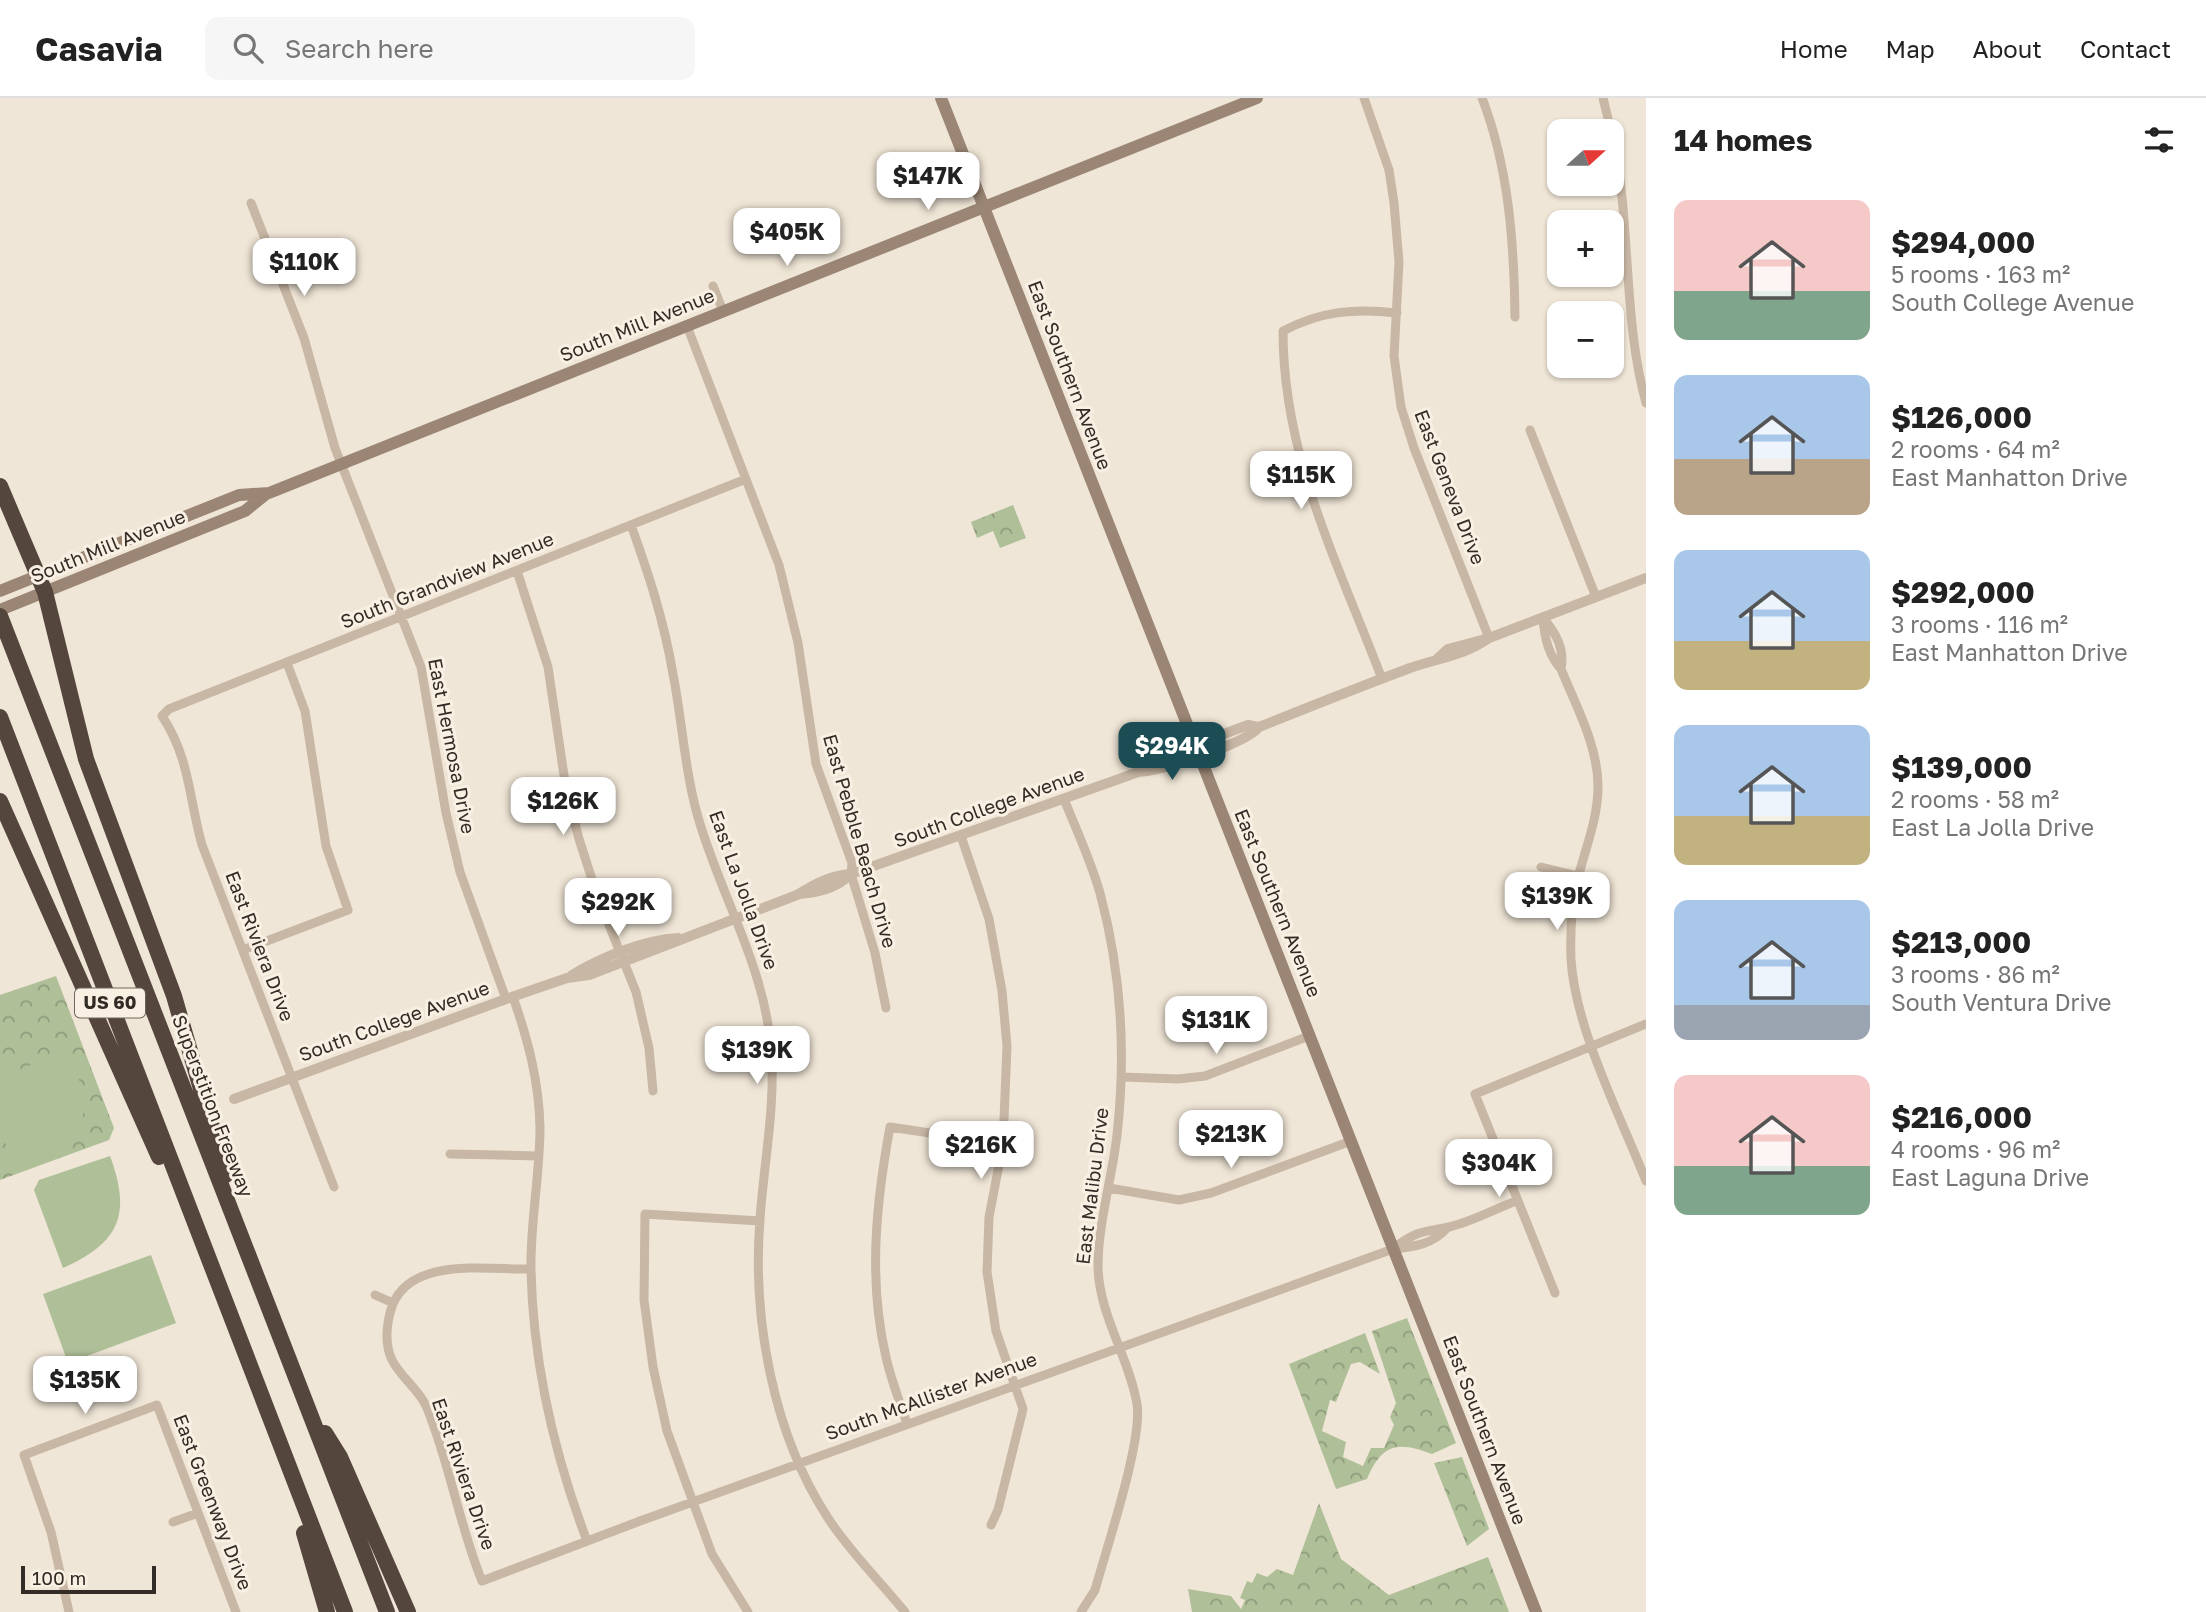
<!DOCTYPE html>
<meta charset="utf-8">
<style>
:root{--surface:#fff;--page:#f6f6f6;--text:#222;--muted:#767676;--line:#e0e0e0;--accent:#1c4d54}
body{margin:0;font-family:"Golos Text",sans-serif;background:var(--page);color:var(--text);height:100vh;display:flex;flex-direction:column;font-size:26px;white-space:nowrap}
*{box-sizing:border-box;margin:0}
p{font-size:23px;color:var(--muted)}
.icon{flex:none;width:38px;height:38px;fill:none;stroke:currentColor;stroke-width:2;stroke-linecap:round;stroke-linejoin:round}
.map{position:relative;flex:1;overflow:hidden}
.side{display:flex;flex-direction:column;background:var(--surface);width:560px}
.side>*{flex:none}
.needle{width:46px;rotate:69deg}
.tools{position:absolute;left:1547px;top:21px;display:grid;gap:14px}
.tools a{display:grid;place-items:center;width:77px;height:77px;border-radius:14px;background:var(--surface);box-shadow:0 2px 5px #0004;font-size:35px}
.scale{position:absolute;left:21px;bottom:18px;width:135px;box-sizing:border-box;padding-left:7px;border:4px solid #332b25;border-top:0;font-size:19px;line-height:24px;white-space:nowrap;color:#332b25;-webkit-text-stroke:5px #f9f0e3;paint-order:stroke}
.price{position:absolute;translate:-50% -60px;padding:0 16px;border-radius:14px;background:#fff;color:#222;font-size:23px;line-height:46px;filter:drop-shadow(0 2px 4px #0008)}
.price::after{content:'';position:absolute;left:50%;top:42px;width:21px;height:16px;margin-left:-10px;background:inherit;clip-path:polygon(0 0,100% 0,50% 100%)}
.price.active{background:var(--accent);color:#fff}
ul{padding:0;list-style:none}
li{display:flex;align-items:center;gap:21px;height:175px;padding:0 28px}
li span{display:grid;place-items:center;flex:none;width:196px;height:140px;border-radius:14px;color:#555}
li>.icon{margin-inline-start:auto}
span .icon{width:84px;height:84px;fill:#fffc;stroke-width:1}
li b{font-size:30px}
h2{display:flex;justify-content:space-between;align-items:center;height:84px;padding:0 28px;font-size:30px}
header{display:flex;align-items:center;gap:42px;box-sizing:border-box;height:98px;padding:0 35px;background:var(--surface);border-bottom:2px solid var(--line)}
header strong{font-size:33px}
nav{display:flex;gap:38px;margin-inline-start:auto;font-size:24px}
.search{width:490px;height:63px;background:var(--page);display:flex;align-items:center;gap:18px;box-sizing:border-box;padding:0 24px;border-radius:14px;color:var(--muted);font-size:26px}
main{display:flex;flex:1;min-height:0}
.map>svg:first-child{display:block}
.forest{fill:url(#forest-crowns)}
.pitch{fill:#afbf98}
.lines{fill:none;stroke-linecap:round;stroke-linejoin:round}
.minor{stroke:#c8b7a4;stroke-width:9}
.tertiary{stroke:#c8b7a4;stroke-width:10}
.secondary{stroke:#9b8675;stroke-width:12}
.motorway{stroke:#54463d;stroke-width:16}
.labels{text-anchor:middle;stroke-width:6;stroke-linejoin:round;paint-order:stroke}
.shield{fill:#f9f0e3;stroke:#6e665e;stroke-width:2}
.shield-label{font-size:18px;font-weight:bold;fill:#332b25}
.street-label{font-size:19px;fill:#332b25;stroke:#f9f0e3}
</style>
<header>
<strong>Casavia</strong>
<div class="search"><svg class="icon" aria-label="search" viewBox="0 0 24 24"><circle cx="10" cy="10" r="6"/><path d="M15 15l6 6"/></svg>Search here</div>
<nav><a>Home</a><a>Map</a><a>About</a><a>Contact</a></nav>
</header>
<main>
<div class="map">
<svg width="1646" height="1514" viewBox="0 0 1646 1514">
<defs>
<pattern id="forest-crowns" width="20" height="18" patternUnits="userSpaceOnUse" patternTransform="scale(1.75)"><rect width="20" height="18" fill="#afbf98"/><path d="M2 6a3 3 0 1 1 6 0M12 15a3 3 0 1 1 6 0" fill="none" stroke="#8f9b7c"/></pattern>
</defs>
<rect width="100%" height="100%" fill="#f0e6d7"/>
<!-- forest -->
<path class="forest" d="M1013,407L1026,440L1000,450L993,433L977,440L971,424Z
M56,878L114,1030L109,1042L0,1082V897Z
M1407,1220L1456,1345L1432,1356C1398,1343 1382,1345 1367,1381L1336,1391L1289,1266L1365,1235L1380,1276L1360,1264L1351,1266L1336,1304L1330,1302L1322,1333L1346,1344L1343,1359L1363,1368L1371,1350H1384L1394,1327L1390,1319L1396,1305L1372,1233Z
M1462,1359L1489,1431L1467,1448L1434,1365Z
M1319,1405L1341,1461L1389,1497L1488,1459L1509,1514H1192L1188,1491L1231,1498L1241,1511L1245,1502L1240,1500L1247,1483L1252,1485L1257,1475L1267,1479L1277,1471L1293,1477Z"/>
<!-- pitch -->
<path class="pitch" d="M68,951C95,1018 91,1046 21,1072L0,1036V980Z
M110,1058C132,1117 119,1145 63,1170L34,1092L39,1082Z
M151,1157L176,1225L68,1265L43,1196Z"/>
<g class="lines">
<!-- minor -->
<path class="minor" d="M1364,0L1389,72L1394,105L1399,164L1394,258L1401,309L1414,350L1489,540
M1482,0C1509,70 1514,145 1515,219
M1603,0L1611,33
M1612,36C1632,125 1622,218 1646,305
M251,105L304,240L335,350L421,569L446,715L460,774L506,901
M713,188L723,213
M687,228L779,467L798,545L816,666L852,765L851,776L875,855L886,910
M1530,332L1596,499
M631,427C649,477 664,523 673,576C683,627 685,680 701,729C724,803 764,870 771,949C776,1007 764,1063 760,1121C752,1221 773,1336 828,1420C849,1453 880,1483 905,1514
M517,473L548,569L566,691L579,741L597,797L636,894L649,950L653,993
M1543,519C1544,538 1548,557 1561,571C1576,608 1598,648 1598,688C1598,719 1587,746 1579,776C1572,802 1570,833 1571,861C1575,930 1620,1017 1646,1083
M1543,520C1556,535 1565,551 1561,571
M1382,581C1338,465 1283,359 1283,233C1321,213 1355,210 1397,215
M1064,701C1076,731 1091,763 1100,795C1121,873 1126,957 1117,1037C1112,1081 1098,1125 1098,1169C1099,1217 1129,1259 1137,1306C1143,1342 1106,1452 1095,1492L1081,1514
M961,738L989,821L1002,893L1007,948L1003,1046L989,1119L987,1174L996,1233L1023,1311L998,1412L991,1427
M1541,769L1578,778
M243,852L348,812L326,748L305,613L287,565
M513,899C528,942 539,983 540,1029C540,1077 530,1125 531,1172C533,1266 554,1356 587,1443
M1122,979L1178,981L1205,978L1309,938
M450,1056L538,1058
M334,1089L202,747C189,701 190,660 162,618L169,611L746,381
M1109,1090L1179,1102L1211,1095L1351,1043
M1395,1149C1419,1132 1423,1134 1449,1129C1471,1124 1495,1111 1516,1103
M531,1171C486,1172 404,1157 390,1215C386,1231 385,1247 392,1262C401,1280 420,1292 427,1310C450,1366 459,1427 482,1483L640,1423L1393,1151C1414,1149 1434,1146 1448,1129
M1555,1195L1475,996L1646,926
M375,1197L393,1205
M907,1326C900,1304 891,1282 886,1259C868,1183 876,1105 890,1029L1003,1046
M173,1424L198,1415
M69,1514L51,1434L24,1357L157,1307L236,1514
M748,1514L712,1456L667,1333L653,1269L644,1202L645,1116L760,1123"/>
<!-- tertiary -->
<path class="tertiary" d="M1438,560L1448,551L1489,540L1646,480
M1138,674C1162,673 1245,646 1259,629C1309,609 1359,589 1410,570C1438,560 1464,558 1489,540
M800,796C820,794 837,790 851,776
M572,877C602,859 644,842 678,840
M234,1001L506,901L567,880L589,877L797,797C814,786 831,777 851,776L1119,681L1138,674L1151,663L1248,627L1259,629"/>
<!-- secondary -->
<path class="secondary" d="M941,0L1536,1514
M0,493L239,397L269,395L1257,0
M0,512L245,413L266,396"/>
<!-- motorway -->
<path class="motorway" d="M0,388L45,494L86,661L174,898L226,1077
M0,518L387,1514
M0,619L345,1514
M0,703L159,1059
M325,1335L340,1359L408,1514
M304,1435L327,1514"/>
</g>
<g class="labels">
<!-- shield labels -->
<rect class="shield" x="75" y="890.5" width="70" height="29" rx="5"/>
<g class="shield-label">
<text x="110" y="911">US 60</text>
</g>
<!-- street labels -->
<g class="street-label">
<text transform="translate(637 227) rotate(-22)" y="7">South Mill Avenue</text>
<text transform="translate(1070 277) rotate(69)" y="7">East Southern Avenue</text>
<text transform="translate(1450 389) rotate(69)" y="7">East Geneva Drive</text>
<text transform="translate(108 448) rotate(-22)" y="7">South Mill Avenue</text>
<text transform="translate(447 482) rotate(-22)" y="7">South Grandview Avenue</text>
<text transform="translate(452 648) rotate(79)" y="7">East Hermosa Drive</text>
<text transform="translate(989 709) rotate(-20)" y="7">South College Avenue</text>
<text transform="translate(860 743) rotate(74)" y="7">East Pebble Beach Drive</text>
<text transform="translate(744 792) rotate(70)" y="7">East La Jolla Drive</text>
<text transform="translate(1278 805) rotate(68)" y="7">East Southern Avenue</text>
<text transform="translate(260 848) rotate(69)" y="7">East Riviera Drive</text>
<text transform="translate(394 923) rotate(-20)" y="7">South College Avenue</text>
<text transform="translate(213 1008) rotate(69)" y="7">Superstition Freeway</text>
<text transform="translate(1092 1088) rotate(-83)" y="7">East Malibu Drive</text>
<text transform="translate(931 1298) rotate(-20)" y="7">South McAllister Avenue</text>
<text transform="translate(1485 1332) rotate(69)" y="7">East Southern Avenue</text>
<text transform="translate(464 1376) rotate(71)" y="7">East Riviera Drive</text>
<text transform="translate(213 1404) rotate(69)" y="7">East Greenway Drive</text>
</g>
</g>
</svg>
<div class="tools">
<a><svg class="needle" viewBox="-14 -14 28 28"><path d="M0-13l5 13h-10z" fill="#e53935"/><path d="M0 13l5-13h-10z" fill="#767676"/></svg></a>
<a>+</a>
<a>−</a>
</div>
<div class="scale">100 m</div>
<b class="price" style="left:928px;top:114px">$147K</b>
<b class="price" style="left:787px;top:170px">$405K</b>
<b class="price" style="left:304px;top:200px">$110K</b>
<b class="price" style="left:1301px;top:413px">$115K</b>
<b class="price active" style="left:1172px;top:684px">$294K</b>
<b class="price" style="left:563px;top:739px">$126K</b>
<b class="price" style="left:1557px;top:834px">$139K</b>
<b class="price" style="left:618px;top:840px">$292K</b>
<b class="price" style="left:1216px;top:958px">$131K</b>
<b class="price" style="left:757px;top:988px">$139K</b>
<b class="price" style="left:1231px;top:1072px">$213K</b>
<b class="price" style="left:981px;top:1083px">$216K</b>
<b class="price" style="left:1499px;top:1101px">$304K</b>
<b class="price" style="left:85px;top:1318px">$135K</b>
</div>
<section class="side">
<h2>14 homes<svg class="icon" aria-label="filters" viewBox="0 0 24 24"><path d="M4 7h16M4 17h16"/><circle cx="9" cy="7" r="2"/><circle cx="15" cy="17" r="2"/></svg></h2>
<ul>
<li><span style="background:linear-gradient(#f6c9c9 65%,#7fa58c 0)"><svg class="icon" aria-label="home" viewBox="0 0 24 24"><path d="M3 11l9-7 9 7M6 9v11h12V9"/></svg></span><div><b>$294,000</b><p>5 rooms · 163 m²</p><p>South College Avenue</p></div></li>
<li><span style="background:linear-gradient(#a9c7e8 60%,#b9a48a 0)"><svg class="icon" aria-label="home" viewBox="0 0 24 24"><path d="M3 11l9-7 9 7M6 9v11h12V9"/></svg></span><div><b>$126,000</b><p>2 rooms · 64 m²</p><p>East Manhatton Drive</p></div></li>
<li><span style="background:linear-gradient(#a9c7e8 65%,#c2b280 0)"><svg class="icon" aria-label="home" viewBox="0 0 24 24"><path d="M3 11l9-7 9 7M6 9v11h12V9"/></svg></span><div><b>$292,000</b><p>3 rooms · 116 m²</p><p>East Manhatton Drive</p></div></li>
<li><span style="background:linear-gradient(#a9c7e8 65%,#c2b280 0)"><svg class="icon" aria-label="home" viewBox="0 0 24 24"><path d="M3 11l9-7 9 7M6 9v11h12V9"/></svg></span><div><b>$139,000</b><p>2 rooms · 58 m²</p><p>East La Jolla Drive</p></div></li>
<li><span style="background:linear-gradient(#a9c7e8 75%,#9aa5b1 0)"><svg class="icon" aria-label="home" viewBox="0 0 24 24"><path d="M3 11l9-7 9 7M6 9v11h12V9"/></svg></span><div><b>$213,000</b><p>3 rooms · 86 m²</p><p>South Ventura Drive</p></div></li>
<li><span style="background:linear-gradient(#f6c9c9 65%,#7fa58c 0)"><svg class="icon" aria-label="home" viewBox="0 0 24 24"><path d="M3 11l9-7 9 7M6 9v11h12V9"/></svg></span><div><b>$216,000</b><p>4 rooms · 96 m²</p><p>East Laguna Drive</p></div></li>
</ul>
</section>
</main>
